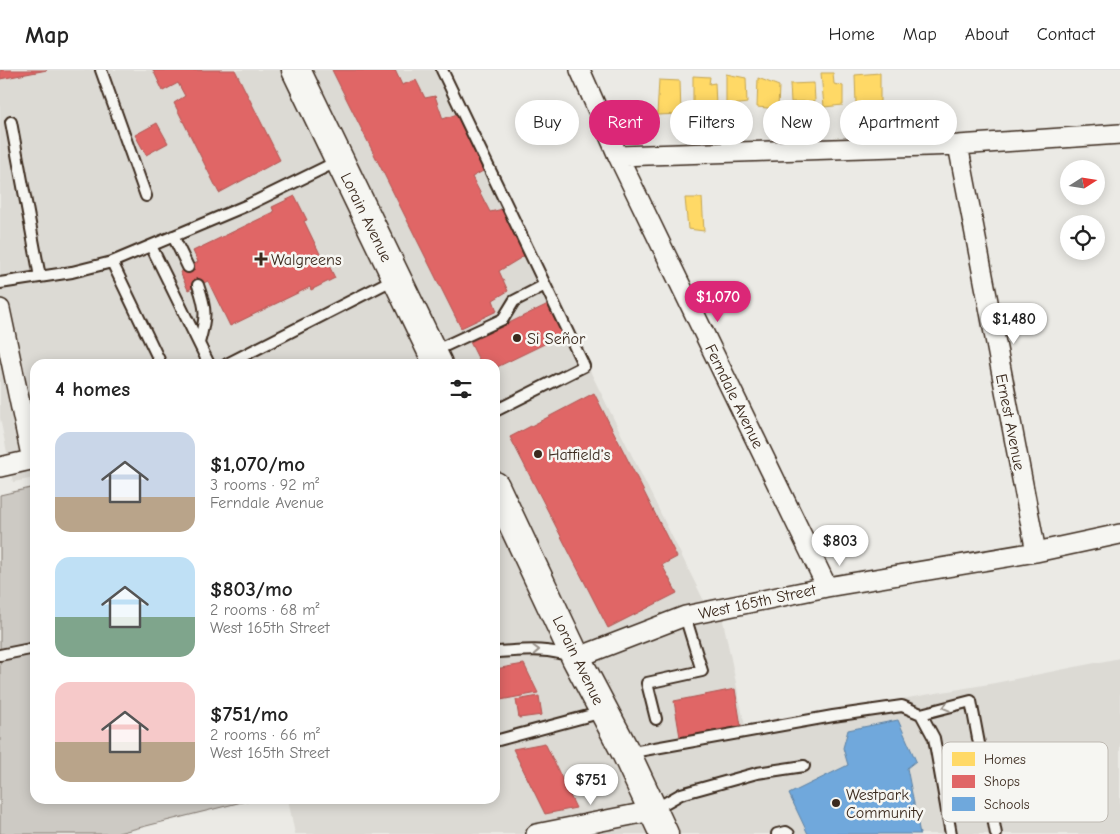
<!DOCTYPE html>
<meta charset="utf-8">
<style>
:root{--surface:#fff;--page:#f2f2f2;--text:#222;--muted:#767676;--line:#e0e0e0;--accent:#db2777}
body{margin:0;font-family:"Comic Neue",sans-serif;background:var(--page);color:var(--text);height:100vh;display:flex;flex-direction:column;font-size:19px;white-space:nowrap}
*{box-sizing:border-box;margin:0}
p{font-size:16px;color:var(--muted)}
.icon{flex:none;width:28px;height:28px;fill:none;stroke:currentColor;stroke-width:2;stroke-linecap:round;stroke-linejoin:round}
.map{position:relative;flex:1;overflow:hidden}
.drawer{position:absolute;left:30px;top:289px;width:470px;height:445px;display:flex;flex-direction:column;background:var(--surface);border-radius:15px;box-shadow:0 2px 12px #0003}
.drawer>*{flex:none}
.banner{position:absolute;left:515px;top:30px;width:475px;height:45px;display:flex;gap:10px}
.needle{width:32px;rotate:78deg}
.fabs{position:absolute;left:1060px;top:90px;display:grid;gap:10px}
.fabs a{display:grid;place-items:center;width:45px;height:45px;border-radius:50%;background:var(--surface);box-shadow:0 2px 12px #0003;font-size:25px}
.price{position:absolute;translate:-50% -42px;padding:0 11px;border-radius:18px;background:#fff;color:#222;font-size:16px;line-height:32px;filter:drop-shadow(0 1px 2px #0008)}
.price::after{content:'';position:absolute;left:50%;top:30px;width:15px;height:11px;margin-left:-8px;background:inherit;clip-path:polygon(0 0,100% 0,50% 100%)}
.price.current{background:var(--accent);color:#fff}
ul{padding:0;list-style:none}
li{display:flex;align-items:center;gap:15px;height:125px;padding:0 25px}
li span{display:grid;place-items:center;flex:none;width:140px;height:100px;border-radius:15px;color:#555}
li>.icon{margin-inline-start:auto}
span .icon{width:60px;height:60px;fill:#fffc;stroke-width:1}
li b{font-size:21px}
h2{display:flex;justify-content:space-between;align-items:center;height:60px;padding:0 25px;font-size:21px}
.chip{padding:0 18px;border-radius:22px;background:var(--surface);box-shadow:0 2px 12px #0003;font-size:18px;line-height:45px}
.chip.current{background:var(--accent);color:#fff}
header{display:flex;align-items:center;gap:30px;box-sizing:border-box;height:70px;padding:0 25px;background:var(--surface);border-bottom:1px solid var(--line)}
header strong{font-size:24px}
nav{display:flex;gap:28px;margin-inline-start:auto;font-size:18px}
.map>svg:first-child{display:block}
.built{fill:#dcdad4}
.green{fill:#cdcac4;stroke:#847a71}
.homes{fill:#ffd966;stroke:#c4a450}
.shops{fill:#e06666;stroke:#ae5450}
.schools{fill:#6fa8dc;stroke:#5f82a3}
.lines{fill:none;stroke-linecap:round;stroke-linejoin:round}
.service-casing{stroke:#3b2a1e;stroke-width:14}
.minor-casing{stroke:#3b2a1e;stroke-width:22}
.primary-casing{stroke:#3b2a1e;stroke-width:31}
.service{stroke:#f6f6f2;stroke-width:10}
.minor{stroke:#f6f6f2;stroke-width:19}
.primary{stroke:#f6f6f2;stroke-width:28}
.oneway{stroke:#989088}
.poi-dot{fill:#3b2a1e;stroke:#f6f6f2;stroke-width:2}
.labels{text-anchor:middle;stroke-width:5;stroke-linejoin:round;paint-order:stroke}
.street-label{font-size:16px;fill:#3b2a1e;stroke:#f6f6f2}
.poi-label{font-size:16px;fill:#3b2a1e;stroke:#f6f6f2;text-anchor:start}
.key{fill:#f6f6f2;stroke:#beb9b2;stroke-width:1}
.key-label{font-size:14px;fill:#3b2a1e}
</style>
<header>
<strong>Map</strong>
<nav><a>Home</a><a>Map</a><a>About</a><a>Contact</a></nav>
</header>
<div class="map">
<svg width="1120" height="764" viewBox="0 0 1120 764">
<rect width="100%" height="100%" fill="#ebeae5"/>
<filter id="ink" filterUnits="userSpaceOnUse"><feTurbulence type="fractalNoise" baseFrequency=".02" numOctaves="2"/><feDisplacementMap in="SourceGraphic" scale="10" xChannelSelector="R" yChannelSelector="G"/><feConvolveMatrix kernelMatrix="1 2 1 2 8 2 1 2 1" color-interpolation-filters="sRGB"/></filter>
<g filter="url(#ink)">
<!-- built -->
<path class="built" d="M0,0H446L525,161L592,305L707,537L675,556L722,546L745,656L995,613L1120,588V764H295L288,729H495V294H35V408L13,412L0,348Z"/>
<!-- green -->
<path class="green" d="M35,417V729H254L114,764H0V425Z"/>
<!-- homes -->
<path class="homes" d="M821,3H833L834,14L843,16V35L824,37Z
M880,3V32L856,34L855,5Z
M726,4L746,8L747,33L726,36Z
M693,6L710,7L709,14L715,13L716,36L693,39Z
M758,8L779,16L778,39L757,37Z
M659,10L680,11L681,44L657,45Z
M814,13L815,31L791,32L790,14Z
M685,128H702L704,161L688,159Z"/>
<!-- shops -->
<path class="shops" d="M0,0H47L0,9Z
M153,0H235L280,90L219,123L174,33L185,26L178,13L163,21Z
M332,0H395L402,15L416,10L425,28L435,26L443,49L457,44L485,100L472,107L490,142L503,139L524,186L499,201L508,221L493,230L497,241L461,258Z
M157,53L168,73L146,85L135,65Z
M295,126L307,150L304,151L321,186L324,185L335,208L311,220L310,217L230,256L208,211L188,220L180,202L198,192L193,181L274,142L272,137Z
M548,234L563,265L495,298V294H481L470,272Z
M594,323L677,487L662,495L677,523L608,558L510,367Z
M524,594L538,623L495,631V599Z
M735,619L741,656L680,667L674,631Z
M539,626L542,645L519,648L516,630Z
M545,673L576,738L545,744L513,679Z"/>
<!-- schools -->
<path class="schools" d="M898,650L916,691L907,698L920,764H808L789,724L848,695L843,678L848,660Z"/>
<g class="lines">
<defs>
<path id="service" d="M101,0L146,126
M442,0L584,296L495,341
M11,52L40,207
M173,166L188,197
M151,176L209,294
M0,213L72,202L112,192
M198,215C207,240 206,248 199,273
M432,282L503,249L514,231L545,215
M161,294L112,192L250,134L338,91
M227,294L396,208
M495,582C521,581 545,577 570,586
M0,585L35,578
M921,644L934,668L951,764
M656,649L647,613L702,601L685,546
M495,671L603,642
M627,683L833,646L902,636L921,644L971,631L996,764
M653,740L681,724L757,703L804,696
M777,764L786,762L789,764"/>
<path id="minor" d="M580,0L618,86L827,517
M958,75L1036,482
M618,86L958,75L1120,64
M0,239L32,390
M0,397L35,389
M576,588L685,546L827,517L1036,482L1120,464
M536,764L652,741"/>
<path id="primary" d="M296,0L438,294
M495,416L576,588L626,683L664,764"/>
</defs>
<!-- service casing -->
<use href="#service" class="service-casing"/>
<!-- minor casing -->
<use href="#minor" class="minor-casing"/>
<!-- primary casing -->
<use href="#primary" class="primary-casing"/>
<!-- service -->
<use href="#service" class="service"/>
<!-- minor -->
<use href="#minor" class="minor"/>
<!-- primary -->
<use href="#primary" class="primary"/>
</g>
<!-- one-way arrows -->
<defs><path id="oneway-chevron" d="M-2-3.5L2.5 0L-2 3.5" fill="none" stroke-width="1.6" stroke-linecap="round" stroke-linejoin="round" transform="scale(1.25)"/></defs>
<g class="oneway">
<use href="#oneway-chevron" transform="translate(536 580) rotate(-2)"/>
<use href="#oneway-chevron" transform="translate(946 637) rotate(165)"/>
</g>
</g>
<!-- markers -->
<g class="poi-dot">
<path d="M258.5 181.5h5v5h5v5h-5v5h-5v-5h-5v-5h5z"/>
<circle cx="517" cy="268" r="5"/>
<circle cx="538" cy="384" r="5"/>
<circle cx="836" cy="733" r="5"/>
</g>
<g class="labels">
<!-- street labels -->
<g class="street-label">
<text transform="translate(367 147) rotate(64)" y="6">Lorain Avenue</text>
<text transform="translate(735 326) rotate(64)" y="6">Ferndale Avenue</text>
<text transform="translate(1011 352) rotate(79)" y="6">Ernest Avenue</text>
<text transform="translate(757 531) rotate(-12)" y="6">West 165th Street</text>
<text transform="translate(579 590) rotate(64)" y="6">Lorain Avenue</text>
</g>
<!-- poi labels -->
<g class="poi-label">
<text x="271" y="195">Walgreens</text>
<text x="527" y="274">Si Señor</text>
<text x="548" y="390">Hatfield's</text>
<text x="846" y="730">Westpark<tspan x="846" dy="18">Community</tspan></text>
</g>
</g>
<!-- legend -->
<rect x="942" y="672" width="166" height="80" rx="8" class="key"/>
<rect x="952" y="682" width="23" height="14" fill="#ffd966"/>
<rect x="952" y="705" width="23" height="13" fill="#e06666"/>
<rect x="952" y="727" width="23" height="14" fill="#6fa8dc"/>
<g class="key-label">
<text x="984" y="694">Homes</text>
<text x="984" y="716">Shops</text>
<text x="984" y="739">Schools</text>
</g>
</svg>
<div class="fabs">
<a><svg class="needle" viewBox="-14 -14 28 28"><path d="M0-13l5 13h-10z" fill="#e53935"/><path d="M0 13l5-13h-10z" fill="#767676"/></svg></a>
<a><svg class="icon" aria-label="locate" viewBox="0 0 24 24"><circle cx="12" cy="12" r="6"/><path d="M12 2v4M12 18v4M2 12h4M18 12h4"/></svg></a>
</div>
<b class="price current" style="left:718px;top:253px">$1,070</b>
<b class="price" style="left:1014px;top:275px">$1,480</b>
<b class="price" style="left:840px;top:497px">$803</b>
<b class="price" style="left:591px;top:736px">$751</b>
<div class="banner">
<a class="chip">Buy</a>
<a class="chip current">Rent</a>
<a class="chip">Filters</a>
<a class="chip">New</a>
<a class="chip">Apartment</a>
</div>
<section class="drawer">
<h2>4 homes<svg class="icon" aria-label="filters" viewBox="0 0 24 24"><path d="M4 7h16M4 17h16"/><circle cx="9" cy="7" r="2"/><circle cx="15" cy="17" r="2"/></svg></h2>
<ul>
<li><span style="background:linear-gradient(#c9d6e8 65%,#b9a48a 0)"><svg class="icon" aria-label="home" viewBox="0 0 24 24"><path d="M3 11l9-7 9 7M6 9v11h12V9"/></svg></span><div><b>$1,070/mo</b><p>3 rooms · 92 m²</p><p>Ferndale Avenue</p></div></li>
<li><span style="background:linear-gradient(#bfe0f5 60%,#7fa58c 0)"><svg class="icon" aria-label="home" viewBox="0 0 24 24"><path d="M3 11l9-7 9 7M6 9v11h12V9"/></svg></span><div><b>$803/mo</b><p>2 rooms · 68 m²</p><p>West 165th Street</p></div></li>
<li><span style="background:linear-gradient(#f6c9c9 60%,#b9a48a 0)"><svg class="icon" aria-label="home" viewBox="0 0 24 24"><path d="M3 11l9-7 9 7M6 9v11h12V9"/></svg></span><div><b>$751/mo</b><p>2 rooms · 66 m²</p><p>West 165th Street</p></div></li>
</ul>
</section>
</div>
